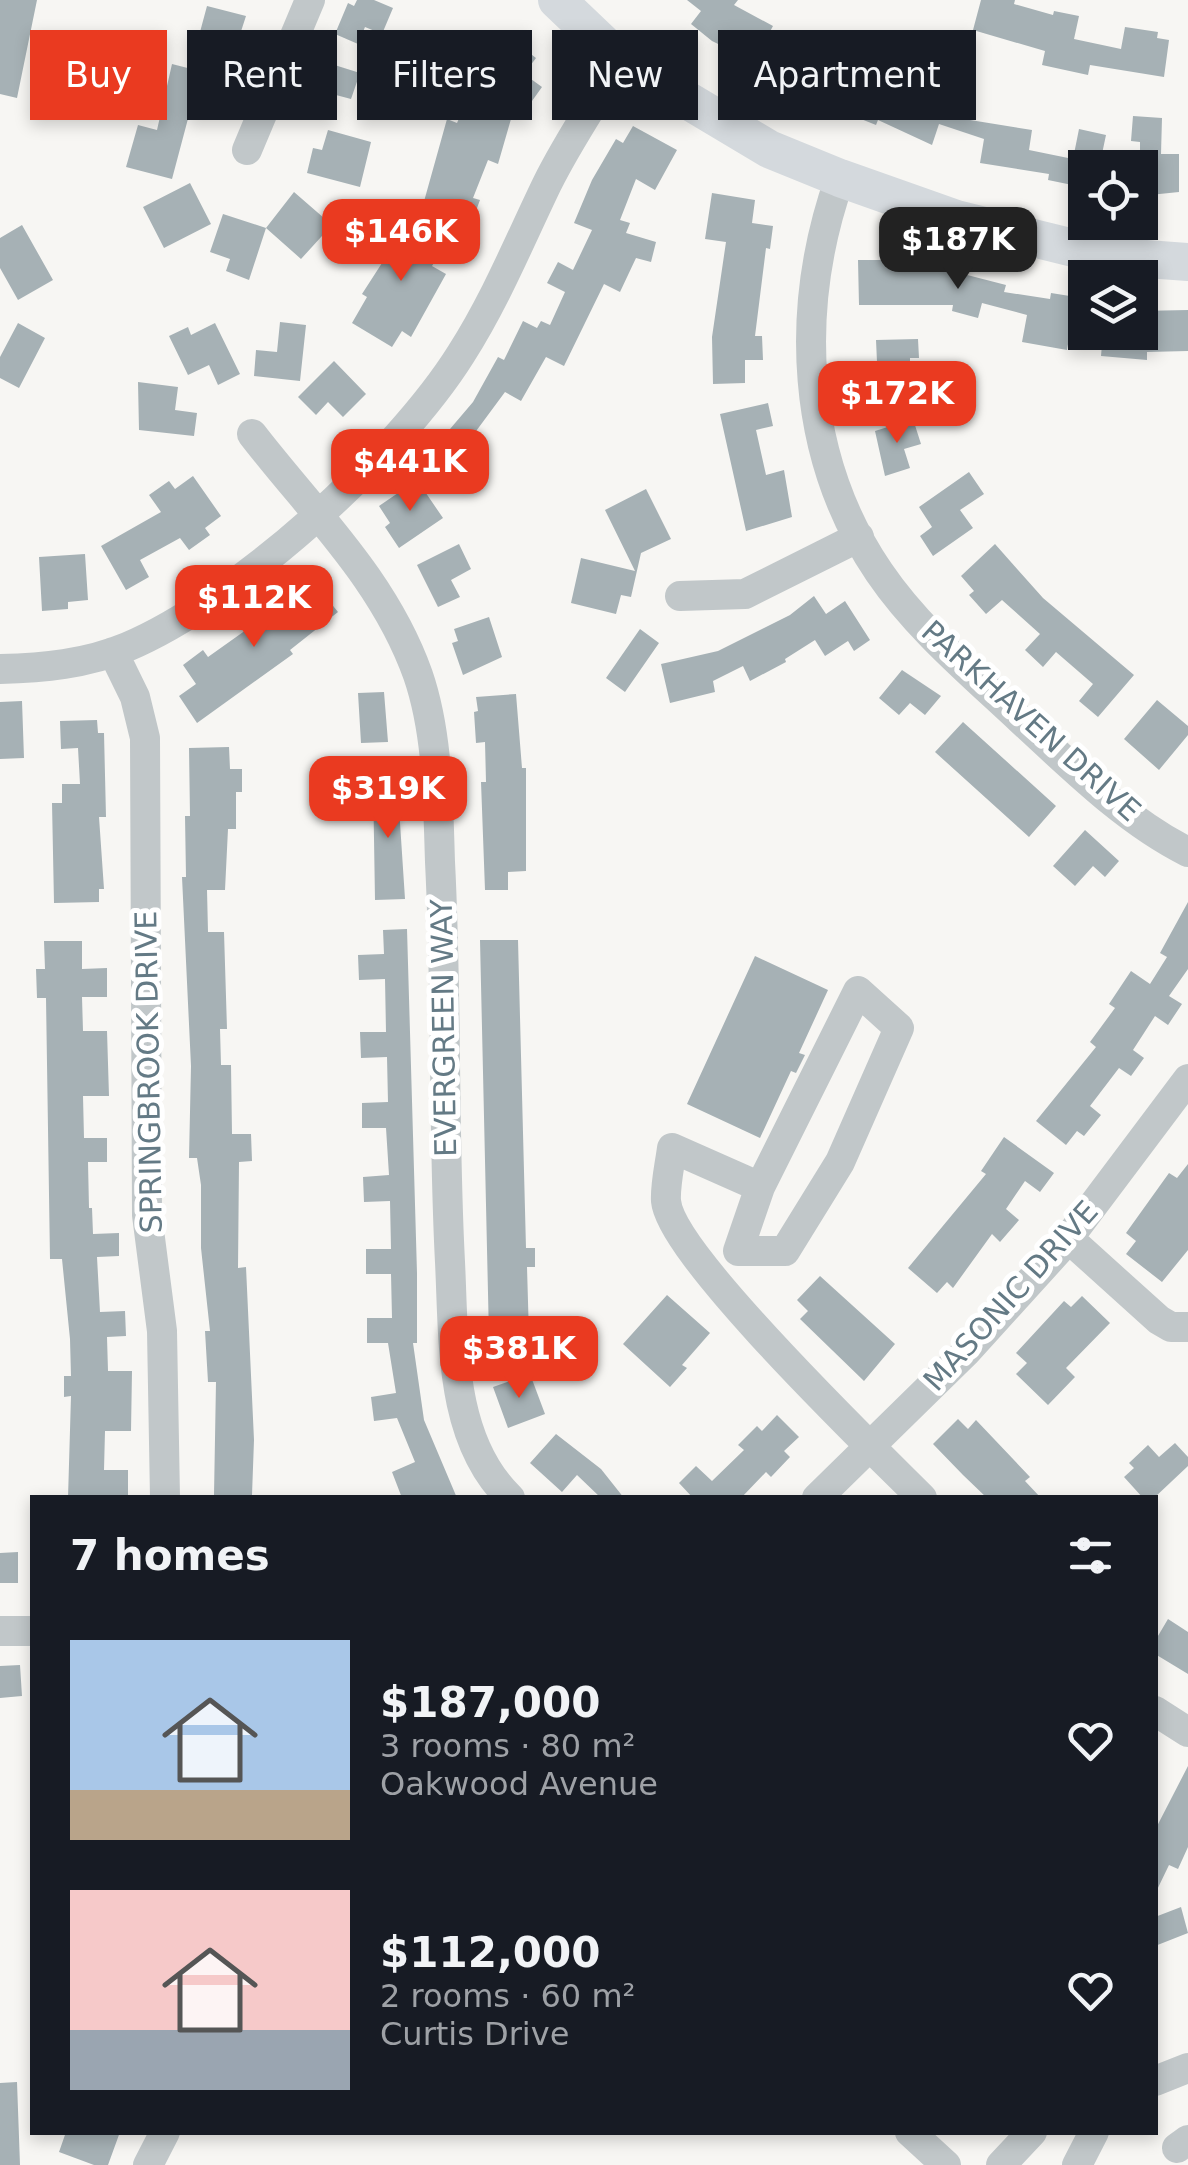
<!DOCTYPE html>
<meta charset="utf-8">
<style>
:root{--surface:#171b24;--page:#242831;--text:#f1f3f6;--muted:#9ea1a6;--accent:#ea3a20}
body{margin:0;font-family:"DejaVu Sans",sans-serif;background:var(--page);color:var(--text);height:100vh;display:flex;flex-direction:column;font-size:38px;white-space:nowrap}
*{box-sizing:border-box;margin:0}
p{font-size:32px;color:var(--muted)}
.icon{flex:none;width:55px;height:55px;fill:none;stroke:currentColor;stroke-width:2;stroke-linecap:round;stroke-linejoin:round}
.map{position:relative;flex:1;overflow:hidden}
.panel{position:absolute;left:30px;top:1495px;width:1128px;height:640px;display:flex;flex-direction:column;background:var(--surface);border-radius:0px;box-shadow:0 5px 15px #0003}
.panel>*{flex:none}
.guide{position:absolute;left:30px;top:30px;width:1130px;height:90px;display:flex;gap:20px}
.buttons{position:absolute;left:1068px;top:150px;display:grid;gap:20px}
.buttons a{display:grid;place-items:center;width:90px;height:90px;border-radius:0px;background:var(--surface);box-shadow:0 5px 15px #0003;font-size:50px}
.price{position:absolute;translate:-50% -85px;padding:0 22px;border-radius:20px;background:var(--accent);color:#fff;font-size:32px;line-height:65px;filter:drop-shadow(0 2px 5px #0008)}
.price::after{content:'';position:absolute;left:50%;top:60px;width:30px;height:22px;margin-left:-15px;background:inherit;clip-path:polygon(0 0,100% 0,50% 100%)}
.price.on{background:#222;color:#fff}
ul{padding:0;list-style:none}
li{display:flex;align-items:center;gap:30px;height:250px;padding:0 40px}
li span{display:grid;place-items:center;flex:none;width:280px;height:200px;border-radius:0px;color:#555}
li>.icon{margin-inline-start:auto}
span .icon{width:120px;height:120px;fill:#fffc;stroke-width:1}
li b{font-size:42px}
h2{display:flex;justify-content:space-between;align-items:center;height:120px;padding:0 40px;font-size:42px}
.pill{padding:0 35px;border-radius:0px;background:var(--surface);box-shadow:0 5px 15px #0003;font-size:35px;line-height:90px}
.pill.on{background:var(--accent);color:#fff}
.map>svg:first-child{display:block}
.building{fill:#a6b1b5}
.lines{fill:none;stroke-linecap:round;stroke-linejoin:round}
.minor{stroke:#c1c7c9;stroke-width:30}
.major{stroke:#d4d9dd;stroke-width:38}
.labels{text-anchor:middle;stroke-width:10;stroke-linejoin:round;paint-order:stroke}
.street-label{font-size:30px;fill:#647a85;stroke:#fff}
</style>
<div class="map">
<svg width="1188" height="2165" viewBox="0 0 1188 2165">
<rect width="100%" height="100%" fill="#f7f6f3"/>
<!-- building -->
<path class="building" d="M0,0H37L17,98L0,94Z
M357,0H374L393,8L382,34L365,27L358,44L335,34L348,3L354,6Z
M687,0H738L734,5L773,26L765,41L797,58L804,38L847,54L837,82L873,96L881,75L923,92L925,86L970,100L964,119L1032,130L1029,150L1073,159L1079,129L1106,135L1099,168H1085L1082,187L1048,180L1049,174L980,163L984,139L939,124L932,145L878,120L876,125L846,113L805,96L808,88L712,41L691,24L701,11Z
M981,0H1015L1014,4L1053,15L1054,11L1079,16L1074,39L1121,49L1125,27L1158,32L1157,38L1169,40L1164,77L1090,65L1088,75L1042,65L1045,51L973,30Z
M207,6L246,16L218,102L211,100L206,119L189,115L172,179L126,167L138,125L157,130L172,64L207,73L216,36L200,32Z
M510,38L536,58L524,74L542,87L527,108L482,75Z
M325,62L360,73L351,99L336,95L331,111L306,103L316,73L321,75Z
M466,102L511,119L498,164L488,160L473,198L480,200L471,224L423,205L447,119L457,123Z
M1133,116L1162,118L1161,154H1179V192L1140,196V142L1131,141Z
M633,126L677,150L655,190L636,179L620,220L630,223L626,233L656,242L651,262L636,258L620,292L604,284L564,366L546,357L521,401L505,392L468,442L482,454L464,475L433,449L473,402L498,357L504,360L523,321L537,328L541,321L550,325L565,292L547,283L558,262L573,270L592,230L574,223L592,180L616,139L623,143Z
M328,130L371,142L360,187L307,173L313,148L322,150Z
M190,183L211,224L164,248L143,207Z
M294,192L332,225L301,259L266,228L249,280L226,271L230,259L210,252L223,214L266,228Z
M712,193L755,200L752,223L773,226L770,249L766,248L755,336H762L763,360H745V383L713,384L712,337L726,242L705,239Z
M394,216L445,245L432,266L446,274L411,337L402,331L392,347L352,323L367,297L362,294L393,246L382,239Z
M22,225L53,280L18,300L0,268V238Z
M884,234L901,236L900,249H944V269L1006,285L1004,292L1050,299L1051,293L1076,297L1067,350L1022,342L1027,315L982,303L978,318L952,311L953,305H859L858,260H881Z
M1188,310V351L1147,352V360L1101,356L1103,332H1140V311Z
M280,322L306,325L300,381L254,376L256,350L277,352Z
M18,323L45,338L19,388L0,378V357Z
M215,323L240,374L218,385L209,365L188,375L169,336L188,327L191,335Z
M918,339L919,358H910V384L861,385L860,362H877L876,340Z
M334,361L366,394L343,417L328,402L316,415L298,397Z
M138,382L178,387L175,410L197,413L194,436L139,430Z
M768,403L773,426L756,430L766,475L784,470L792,517L746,531L720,414Z
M913,419L921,444L904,449L910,468L885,476L875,431Z
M969,472L984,494L960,510L973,528L933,556L920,536L932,527L919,507Z
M193,476L221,516L205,528L210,535L189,550L180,538L140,560L149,577L126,590L101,546L161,512L149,495L169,481L175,489Z
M417,480L443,518L399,548L385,527L390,523L379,506Z
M646,489L671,539L641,553L631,597L621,595L616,614L571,603L581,558L635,571L605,510Z
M459,544L471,569L451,580L460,597L438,607L417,565Z
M995,544L1043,598L1134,675L1098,717L1079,701L1093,684L1056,652L1043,667L1025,650L1040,634L1002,600L986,614L969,595L974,591L961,576Z
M85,554L88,600L68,602V609L42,611L39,557Z
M290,586L300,599L317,586L338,612L290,650L293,654L197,723L179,696L196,684L183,665L203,650L208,657L246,630L242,624Z
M814,596L826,614L845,601L870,640L854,651L848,641L825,656L815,640L785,659L786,662L750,681L743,666L713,681L715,692L670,703L661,664L718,651L790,615Z
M489,617L502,657L463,675L452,643L458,641L454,629Z
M640,629L659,643L625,692L606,678Z
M902,670L941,696L925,715L910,703L899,715L879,698Z
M384,692L388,742L361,743L358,693Z
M516,694L522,768H526V871L508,872V890H485L481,782H486L485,742L476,743L474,712L478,711L476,697Z
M1157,700L1188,726V735L1159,770L1124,739Z
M22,701L24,758L0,759V702Z
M97,720L98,733H104L106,817H99L104,889H99V902L54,903L52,803H62V784H80L78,748L61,749L60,721Z
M963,722L1056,806L1029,837L935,752Z
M229,747L230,769H242V792H236V829H228L225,890H207L208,932H224L227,1029H220L221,1065H231L232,1134H251L252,1161L239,1162L238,1268L246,1267L254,1440L252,1495H214L216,1382H208L205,1331H210L201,1248V1185L197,1158H189L191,1066L182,877H186L185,816H190L189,748Z
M373,777H397L405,899L375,900Z
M1085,830L1119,861L1105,877L1093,866L1075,886L1053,866Z
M1188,902V969L1169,996L1182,1004L1168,1025L1155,1016L1133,1050L1144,1058L1131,1076L1119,1068L1090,1106L1101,1115L1084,1136L1077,1131L1066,1145L1036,1121L1096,1047L1090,1042L1115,1008L1109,1004L1131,971L1150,984L1167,957L1160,953Z
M407,929L417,1273V1343H413L424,1420L457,1498H402L392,1472L415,1462L397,1418L374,1421L371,1397L396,1393L388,1343H367V1318H392L391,1274H366V1249H391L390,1201L364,1202L363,1177L389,1175L386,1128H362V1103L388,1102L387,1057L361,1058L360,1032H386L385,979L359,980L358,955L384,954L383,930Z
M480,940H518L526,1248H535V1267H527L529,1336L489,1337Z
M44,941H82V969L107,968V997H82L83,1031H107L109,1096H83L84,1138H107V1162H88L89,1208H92L93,1234L119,1233V1256L97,1257L100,1312L125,1311L126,1336L107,1337L108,1371H132L131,1431H105L104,1470H128V1497L68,1498L71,1396L64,1397V1376H71L70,1339L62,1259H50L46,998H37L36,969H45Z
M755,956L828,990L799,1053L805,1055L796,1073L791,1071L760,1138L687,1104Z
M1004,1137L1054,1173L1040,1192L1025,1181L1006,1209L1019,1220L1000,1242L992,1234L953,1288L947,1282L937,1293L908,1268L986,1174L981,1171Z
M1188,1164V1250L1162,1282L1126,1254L1136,1241L1126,1233L1169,1173L1177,1178Z
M820,1276L895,1344L864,1381L800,1319L808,1311L797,1300Z
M667,1295L710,1333L682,1365L687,1368L670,1387L623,1344Z
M1082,1296L1110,1323L1066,1368L1075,1377L1048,1405L1016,1374L1027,1363L1016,1353L1064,1301L1071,1307Z
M530,1374L545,1414L508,1428L493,1387Z
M777,1415L799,1437L784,1451L790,1457L771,1477L766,1472L741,1498H693L679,1483L696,1466L712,1481L744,1450L738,1445L757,1426L762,1431Z
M958,1419L968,1429L976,1420L1030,1477L1025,1481L1041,1498H987L963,1475L933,1444Z
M556,1434L601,1469L624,1498H601L577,1475L562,1492L530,1463Z
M1175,1443L1188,1457V1466L1154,1498H1143L1124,1477L1134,1468L1129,1463L1148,1445L1159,1457Z
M18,1552V1583H0V1553Z
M1168,1619L1188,1632V1674L1155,1654V1641Z
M20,1665L22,1696L0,1698V1666Z
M1188,1766V1847L1178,1869L1169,1865L1155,1894V1830Z
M1181,1907L1188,1933L1155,1946V1917Z
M17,2082L20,2165H0V2083Z
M66,2132H120L108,2165H94L59,2152Z"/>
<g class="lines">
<!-- minor -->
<path class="minor" d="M247,150L310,0
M840,178C794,308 800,456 879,572C917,628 972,674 1021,720C1072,767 1126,821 1188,852
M252,434C312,512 384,579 418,675C438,733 438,801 440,862C447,995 443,1129 450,1262C454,1341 449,1439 510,1498
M680,596L745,594L859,537
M113,652L135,697L145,738L147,1215L162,1331L165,1498
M0,669C43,668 86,664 127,647C238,600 397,456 461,354C496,299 519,242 547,184C568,141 596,101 620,60
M760,1187L738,1251H785L840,1162L899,1028L858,991L760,1187L672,1148C670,1164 665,1185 666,1201C671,1255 875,1451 922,1498
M1068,1238L1159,1320L1171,1327H1188
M817,1498L967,1351L1064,1244L1188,1079
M0,1631H32
M1155,1711L1188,1732
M1155,2081L1188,2068
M910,2132L946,2165
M1177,2148L1188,2140
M148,2165L165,2132
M1001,2165L1032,2132
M1077,2165L1094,2132"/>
<!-- major -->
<path class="major" d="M557,0L620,60L769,149L840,178L956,219L1106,256L1188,262"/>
</g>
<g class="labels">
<!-- street labels -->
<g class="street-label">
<text transform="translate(1031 721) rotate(42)" y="10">PARKHAVEN DRIVE</text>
<text transform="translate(444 1028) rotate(-91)" y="10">EVERGREEN WAY</text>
<text transform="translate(149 1072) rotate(-91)" y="10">SPRINGBROOK DRIVE</text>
<text transform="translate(1011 1296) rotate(-48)" y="10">MASONIC DRIVE</text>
</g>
</g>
</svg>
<div class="buttons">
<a><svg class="icon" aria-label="locate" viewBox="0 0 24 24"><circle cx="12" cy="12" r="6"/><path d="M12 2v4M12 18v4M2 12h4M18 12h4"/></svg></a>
<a><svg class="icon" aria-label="layers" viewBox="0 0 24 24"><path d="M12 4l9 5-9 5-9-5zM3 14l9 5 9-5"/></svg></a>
</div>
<b class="price" style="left:401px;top:284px">$146K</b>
<b class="price on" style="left:958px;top:292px">$187K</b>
<b class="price" style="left:897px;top:446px">$172K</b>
<b class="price" style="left:410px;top:514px">$441K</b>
<b class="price" style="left:254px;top:650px">$112K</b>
<b class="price" style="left:388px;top:841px">$319K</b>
<b class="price" style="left:519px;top:1401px">$381K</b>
<div class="guide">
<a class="pill on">Buy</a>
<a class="pill">Rent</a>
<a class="pill">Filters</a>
<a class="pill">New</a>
<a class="pill">Apartment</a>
</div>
<section class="panel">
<h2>7 homes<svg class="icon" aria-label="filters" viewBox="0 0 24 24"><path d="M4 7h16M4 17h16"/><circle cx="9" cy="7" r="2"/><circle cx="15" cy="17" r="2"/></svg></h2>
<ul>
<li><span style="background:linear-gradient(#a9c7e8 75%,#b9a48a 0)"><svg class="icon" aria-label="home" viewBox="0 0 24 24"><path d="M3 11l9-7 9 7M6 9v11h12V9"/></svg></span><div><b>$187,000</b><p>3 rooms · 80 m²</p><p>Oakwood Avenue</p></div><svg class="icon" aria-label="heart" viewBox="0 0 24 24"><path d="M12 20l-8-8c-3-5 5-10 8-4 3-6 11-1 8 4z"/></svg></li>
<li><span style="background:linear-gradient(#f6c9c9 70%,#9aa5b1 0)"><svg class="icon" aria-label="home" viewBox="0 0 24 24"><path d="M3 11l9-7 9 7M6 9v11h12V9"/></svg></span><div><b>$112,000</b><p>2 rooms · 60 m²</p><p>Curtis Drive</p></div><svg class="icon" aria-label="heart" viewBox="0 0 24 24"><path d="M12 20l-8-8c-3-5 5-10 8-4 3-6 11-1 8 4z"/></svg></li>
</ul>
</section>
</div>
